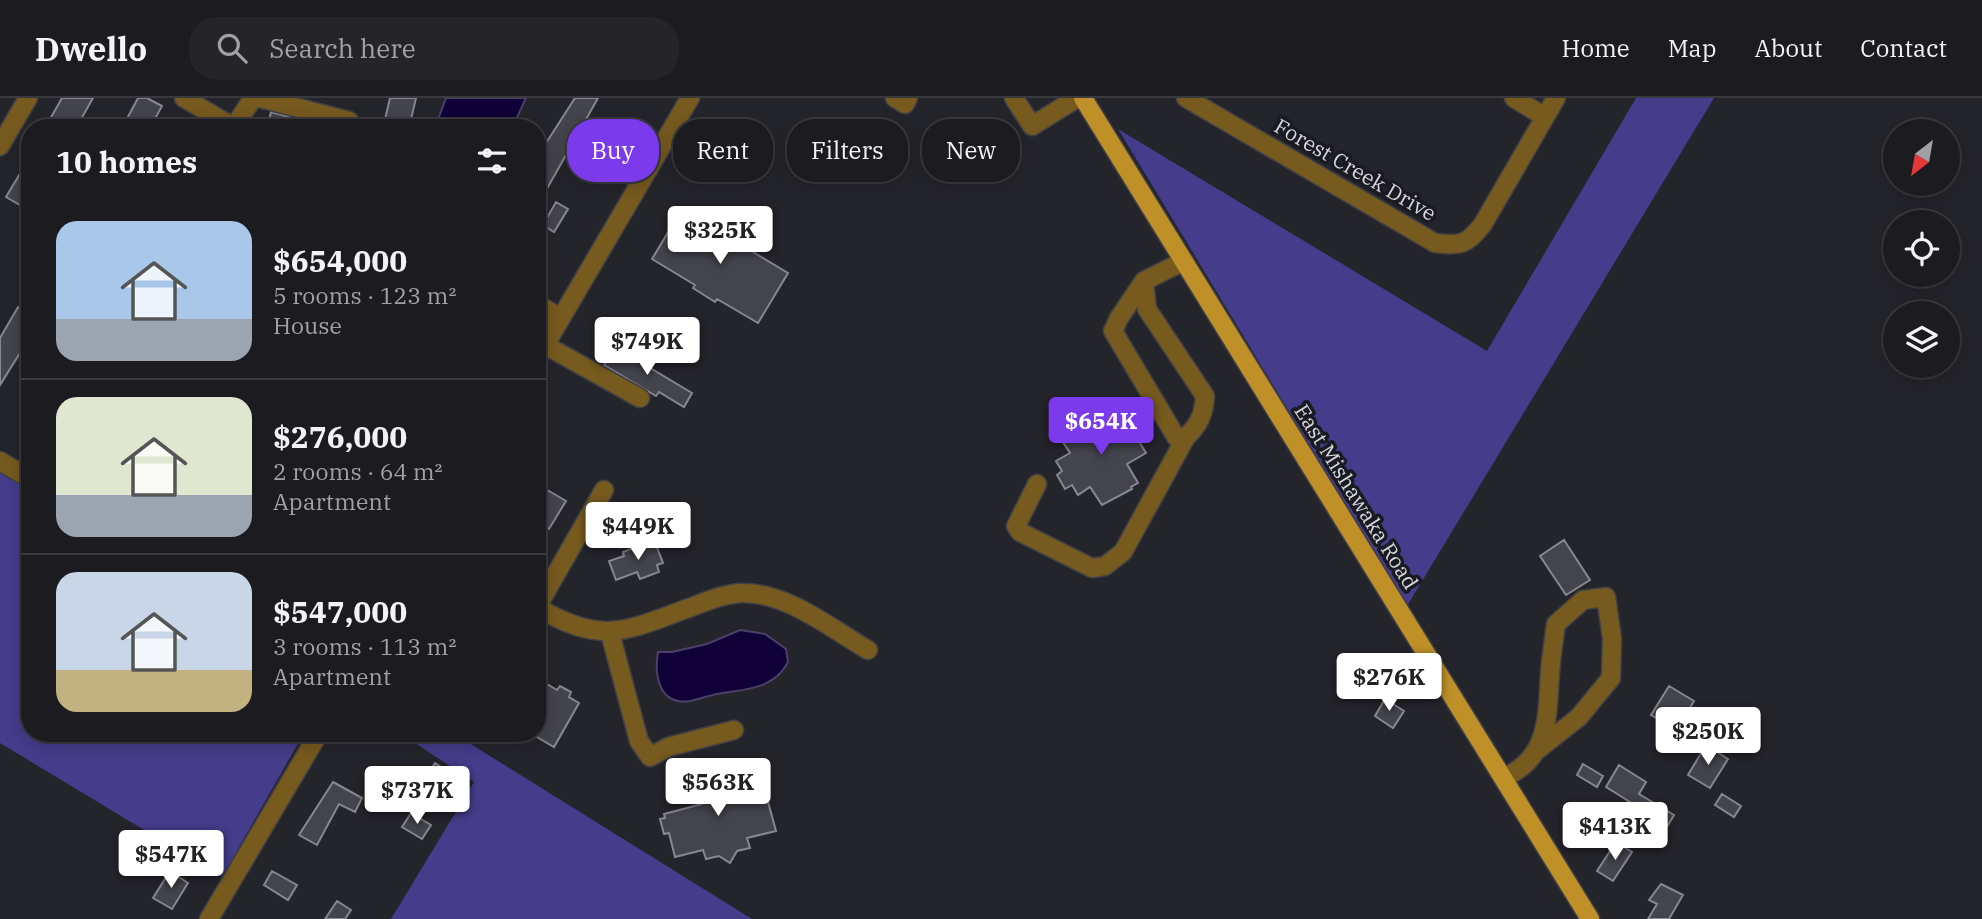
<!DOCTYPE html>
<meta charset="utf-8">
<style>
:root{--surface:#1b1b20;--page:#242429;--text:#f1f3f6;--muted:#a0a1a5;--line:#39393e;--accent:#7c3aed}
body{margin:0;font-family:"IBM Plex Serif",serif;background:var(--page);color:var(--text);height:100vh;display:flex;flex-direction:column;font-size:26px;white-space:nowrap}
*{box-sizing:border-box;margin:0}
p{font-size:23px;color:var(--muted)}
.icon{flex:none;width:38px;height:38px;fill:none;stroke:currentColor;stroke-width:2;stroke-linecap:round;stroke-linejoin:round}
.map{position:relative;flex:1;overflow:hidden}
.side{position:absolute;left:21px;top:21px;width:525px;height:623px;display:flex;flex-direction:column;background:var(--surface);border-radius:28px;box-shadow:0 4px 18px #0003,0 0 0 2px var(--line)}
.side>*{flex:none}
.banner{position:absolute;left:567px;top:21px;width:665px;height:63px;display:flex;gap:14px}
.needle{width:46px;rotate:211deg}
.tools{position:absolute;left:1883px;top:21px;display:grid;gap:14px}
.tools a{display:grid;place-items:center;width:77px;height:77px;border-radius:50%;background:var(--surface);box-shadow:0 4px 18px #0003,0 0 0 2px var(--line);font-size:35px}
.price{position:absolute;translate:-50% -60px;padding:0 16px;border-radius:7px;background:#fff;color:#222;font-size:23px;line-height:46px;filter:drop-shadow(0 2px 4px #0008)}
.price::after{content:'';position:absolute;left:50%;top:42px;width:21px;height:16px;margin-left:-10px;background:inherit;clip-path:polygon(0 0,100% 0,50% 100%)}
.price.selected{background:var(--accent);color:#fff}
ul{padding:0;list-style:none}
li{display:flex;align-items:center;gap:21px;height:175px;padding:0 35px}
li+li{border-top:2px solid var(--line)}
li span{display:grid;place-items:center;flex:none;width:196px;height:140px;border-radius:21px;color:#555}
li>.icon{margin-inline-start:auto}
span .icon{width:84px;height:84px;fill:#fffc;stroke-width:1}
li b{font-size:30px}
h2{display:flex;justify-content:space-between;align-items:center;height:84px;padding:0 35px;font-size:30px}
.chip{padding:0 24px;border-radius:28px;background:var(--surface);box-shadow:0 4px 18px #0003,0 0 0 2px var(--line);font-size:24px;line-height:63px}
.chip.selected{background:var(--accent);color:#fff}
header{display:flex;align-items:center;gap:42px;box-sizing:border-box;height:98px;padding:0 35px;background:var(--surface);border-bottom:2px solid var(--line)}
header strong{font-size:33px}
nav{display:flex;gap:38px;margin-inline-start:auto;font-size:24px}
.search{width:490px;height:63px;background:var(--page);display:flex;align-items:center;gap:18px;box-sizing:border-box;padding:0 24px;border-radius:28px;color:var(--muted);font-size:26px}
.map>svg:first-child{display:block}
.forest{fill:#453c8b}
.water{fill:#0f0038;stroke:#4a4069;stroke-width:2}
.building{fill:#43444c;stroke:#868790;stroke-width:2}
.lines{fill:none;stroke-linecap:round;stroke-linejoin:round}
.minor-casing{stroke:#404047;stroke-width:21}
.major-casing{stroke:#404047;stroke-width:21}
.minor{stroke:#765a1e;stroke-width:18}
.major{stroke:#bf9028;stroke-width:18}
.labels{text-anchor:middle;stroke-width:7;stroke-linejoin:round;paint-order:stroke}
.street-label{font-size:21px;fill:#d5d5da;stroke:#1a1a22}
</style>
<header>
<strong>Dwello</strong>
<div class="search"><svg class="icon" aria-label="search" viewBox="0 0 24 24"><circle cx="10" cy="10" r="6"/><path d="M15 15l6 6"/></svg>Search here</div>
<nav><a>Home</a><a>Map</a><a>About</a><a>Contact</a></nav>
</header>
<div class="map">
<svg width="1982" height="821" viewBox="0 0 1982 821">
<rect width="100%" height="100%" fill="#24242b"/>
<!-- forest -->
<path class="forest" d="M1636,0H1714L1407,508L1118,31L1487,253Z
M0,374L30,391V635H304L222,779L0,645Z
M400,635H453L752,821H391L474,684Z"/>
<!-- water -->
<path class="water" d="M446,0H526L512,30H439V19Z
M740,532L765,536L786,551L788,564C774,592 744,591 717,596C708,598 699,601 690,603C659,608 654,577 658,554H672L707,546Z"/>
<!-- building -->
<path class="building" d="M62,0H93L76,30H45Z
M138,0H147L162,8L150,30H122Z
M390,0H416L409,30H383Z
M575,0H598L548,89L537,83V59Z
M271,14L330,30H299L269,22Z
M30,59V113L6,99Z
M556,104L568,111L554,134L543,127Z
M682,111L724,136L726,133L750,147L748,151L788,175L758,225L717,201L715,204L693,190L695,187L652,161Z
M18,209L30,216V239L0,287V240Z
M617,250L692,295L684,309L659,294L656,298L604,267Z
M1097,315L1108,333L1126,321L1133,332L1143,326L1151,338L1140,345L1146,355L1127,366L1138,385L1131,389L1132,391L1102,407L1090,389L1078,397L1072,387L1065,391L1057,377L1062,373L1056,363L1070,355L1059,338L1088,317L1089,320Z
M537,386L566,403L549,431L537,424Z
M654,442L663,465L657,467L659,474L640,481L637,474L616,482L609,463L624,458L623,454Z
M1564,442L1590,482L1566,497L1540,458Z
M542,583L557,592L560,588L571,594L569,599L579,605L554,649L537,639V591Z
M1669,588L1694,603L1676,632L1651,617Z
M1385,601L1404,613L1393,630L1375,618Z
M1706,647L1728,661L1710,690L1688,677Z
M716,661L726,699L764,689L776,733L747,740L750,750L737,753L730,765L719,758L706,761L703,752L675,759L669,735L664,736L660,721L665,720L664,716L702,706L692,668Z
M435,665L447,673L439,686L427,678Z
M1583,666L1603,678L1597,689L1577,677Z
M1619,667L1646,684L1639,696L1674,717L1665,732L1635,714L1638,709L1606,689Z
M333,684L362,700L355,714L339,706L317,747L299,737Z
M1722,696L1741,708L1734,719L1715,707Z
M411,715L431,727L422,741L402,729Z
M1616,744L1632,754L1613,783L1597,773Z
M161,750L177,760L168,775L152,765Z
M170,773L188,785L172,811L153,800Z
M272,773L297,787L288,802L264,787Z
M1661,786L1683,797L1669,821H1648L1657,806L1649,802Z
M337,803L351,812L345,821H325Z"/>
<g class="lines">
<defs>
<path id="minor" d="M184,0L235,30
M260,0L349,23L348,30
M895,0L905,6L908,0
M1014,0L1032,28L1077,0
M1186,0L1435,145C1461,148 1467,147 1483,126L1556,0
M1514,0L1545,19
M234,29L253,0
M0,48L28,0
M1144,183L1119,220L1113,233L1176,339H1186C1199,327 1204,316 1205,298L1147,211L1144,183L1184,163
M537,206L561,220
M545,247L640,300
M537,261L690,0
M0,363L30,381
M1037,386L1016,428L1020,434L1092,470L1105,468L1123,454L1186,339
M537,509C603,549 628,532 694,508C710,502 725,496 741,495C787,494 830,530 868,552
M537,509L604,392
M610,535L639,643L650,659L668,649L734,632
M1503,680C1550,660 1547,618 1550,575C1551,559 1554,542 1556,526L1583,502L1606,499L1612,540L1611,580L1579,619L1536,653
M209,821L319,635"/>
<path id="major" d="M1083,0L1590,821"/>
</defs>
<!-- minor casing -->
<use href="#minor" class="minor-casing"/>
<!-- major casing -->
<use href="#major" class="major-casing"/>
<!-- minor -->
<use href="#minor" class="minor"/>
<!-- major -->
<use href="#major" class="major"/>
</g>
<g class="labels">
<!-- street labels -->
<g class="street-label">
<text transform="translate(1355 72) rotate(30)" y="7">Forest Creek Drive</text>
<text transform="translate(1356 399) rotate(58)" y="7">East Mishawaka Road</text>
</g>
</g>
</svg>
<div class="tools">
<a><svg class="needle" viewBox="-14 -14 28 28"><path d="M0-13l5 13h-10z" fill="#e53935"/><path d="M0 13l5-13h-10z" fill="#a0a1a5"/></svg></a>
<a><svg class="icon" aria-label="locate" viewBox="0 0 24 24"><circle cx="12" cy="12" r="6"/><path d="M12 2v4M12 18v4M2 12h4M18 12h4"/></svg></a>
<a><svg class="icon" aria-label="layers" viewBox="0 0 24 24"><path d="M12 4l9 5-9 5-9-5zM3 14l9 5 9-5"/></svg></a>
</div>
<b class="price" style="left:720px;top:168px">$325K</b>
<b class="price" style="left:647px;top:279px">$749K</b>
<b class="price selected" style="left:1101px;top:359px">$654K</b>
<b class="price" style="left:638px;top:464px">$449K</b>
<b class="price" style="left:1389px;top:615px">$276K</b>
<b class="price" style="left:1708px;top:669px">$250K</b>
<b class="price" style="left:718px;top:720px">$563K</b>
<b class="price" style="left:417px;top:728px">$737K</b>
<b class="price" style="left:1615px;top:764px">$413K</b>
<b class="price" style="left:171px;top:792px">$547K</b>
<div class="banner">
<a class="chip selected">Buy</a>
<a class="chip">Rent</a>
<a class="chip">Filters</a>
<a class="chip">New</a>
</div>
<section class="side">
<h2>10 homes<svg class="icon" aria-label="filters" viewBox="0 0 24 24"><path d="M4 7h16M4 17h16"/><circle cx="9" cy="7" r="2"/><circle cx="15" cy="17" r="2"/></svg></h2>
<ul>
<li><span style="background:linear-gradient(#a9c7e8 70%,#9aa5b1 0)"><svg class="icon" aria-label="home" viewBox="0 0 24 24"><path d="M3 11l9-7 9 7M6 9v11h12V9"/></svg></span><div><b>$654,000</b><p>5 rooms · 123 m²</p><p>House</p></div></li>
<li><span style="background:linear-gradient(#dfe7d0 70%,#9aa5b1 0)"><svg class="icon" aria-label="home" viewBox="0 0 24 24"><path d="M3 11l9-7 9 7M6 9v11h12V9"/></svg></span><div><b>$276,000</b><p>2 rooms · 64 m²</p><p>Apartment</p></div></li>
<li><span style="background:linear-gradient(#c9d6e8 70%,#c2b280 0)"><svg class="icon" aria-label="home" viewBox="0 0 24 24"><path d="M3 11l9-7 9 7M6 9v11h12V9"/></svg></span><div><b>$547,000</b><p>3 rooms · 113 m²</p><p>Apartment</p></div></li>
</ul>
</section>
</div>
